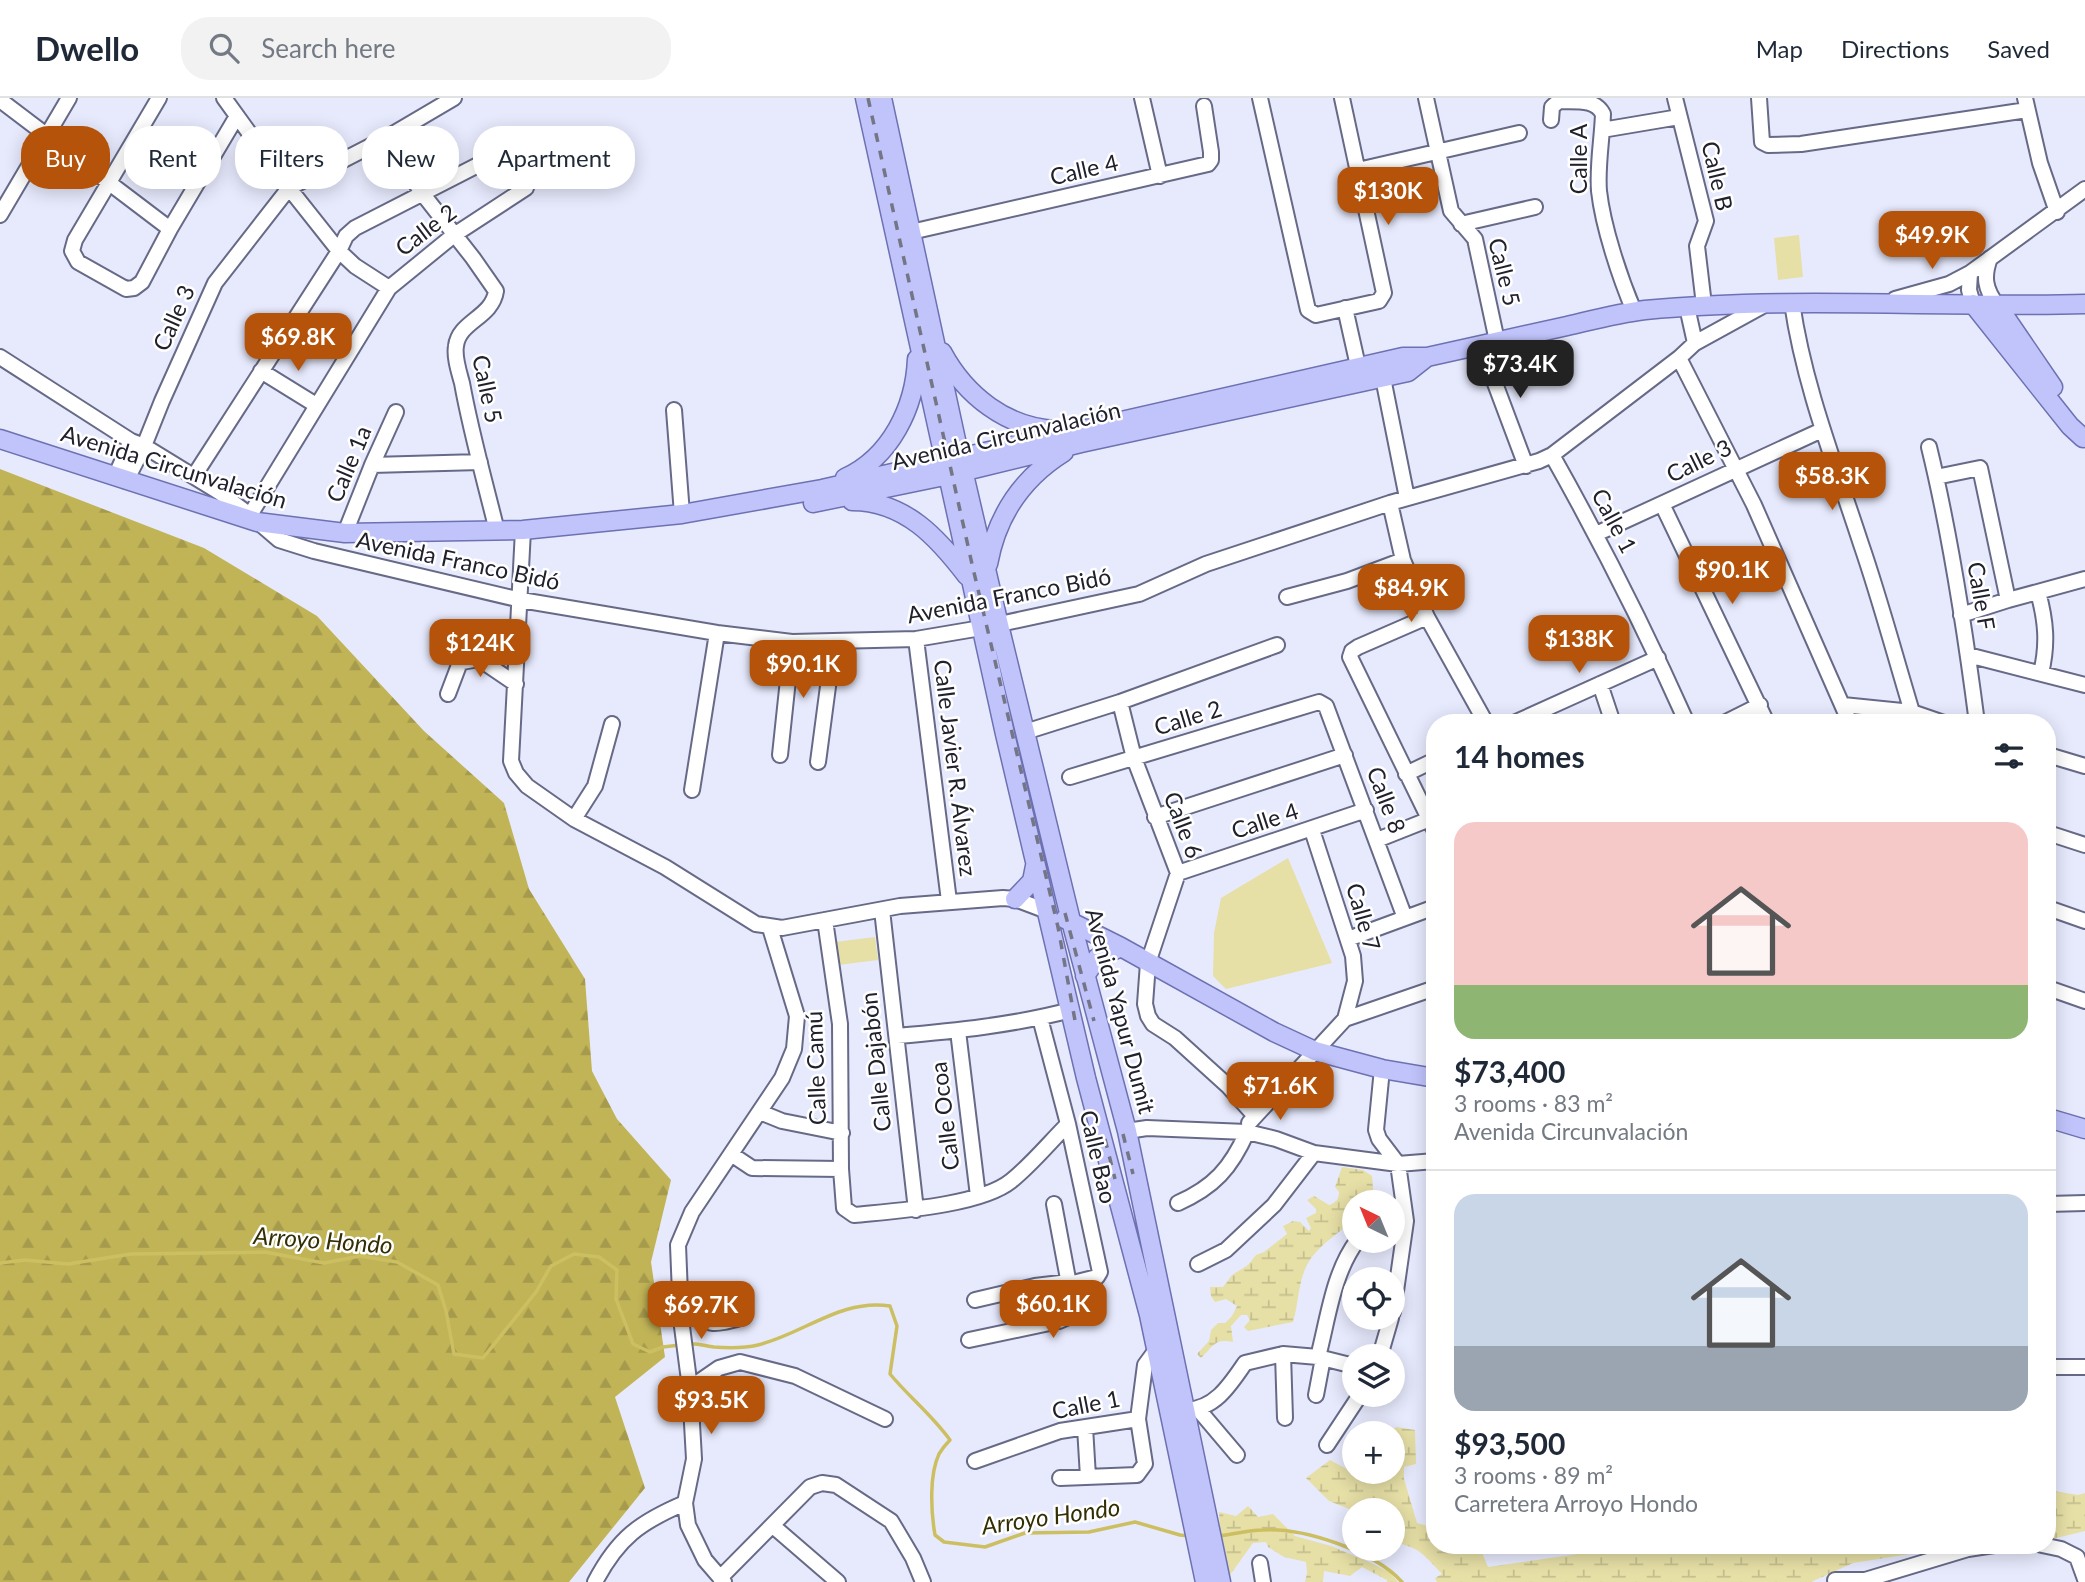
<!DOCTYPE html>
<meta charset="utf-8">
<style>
:root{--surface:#fff;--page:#f2f2f3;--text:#1f2937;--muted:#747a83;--line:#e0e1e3;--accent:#b45309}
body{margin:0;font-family:Lato,sans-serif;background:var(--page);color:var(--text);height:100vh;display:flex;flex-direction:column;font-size:26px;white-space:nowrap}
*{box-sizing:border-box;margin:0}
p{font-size:23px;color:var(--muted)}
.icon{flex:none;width:38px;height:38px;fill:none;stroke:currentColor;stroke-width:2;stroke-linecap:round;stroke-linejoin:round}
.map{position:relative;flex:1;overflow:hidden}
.details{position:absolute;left:1426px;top:616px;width:630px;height:840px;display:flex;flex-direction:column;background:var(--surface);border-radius:28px;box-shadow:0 4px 18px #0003}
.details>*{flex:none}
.top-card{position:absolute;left:21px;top:28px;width:665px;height:63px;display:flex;gap:14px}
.needle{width:46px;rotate:317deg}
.fabs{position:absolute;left:1342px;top:1092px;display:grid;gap:14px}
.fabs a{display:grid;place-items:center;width:63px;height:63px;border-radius:50%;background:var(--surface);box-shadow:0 4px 18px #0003;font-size:35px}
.price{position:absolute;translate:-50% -60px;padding:0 16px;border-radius:14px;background:var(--accent);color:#fff;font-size:23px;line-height:46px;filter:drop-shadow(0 2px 4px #0008)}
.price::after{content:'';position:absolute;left:50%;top:42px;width:21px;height:16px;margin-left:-10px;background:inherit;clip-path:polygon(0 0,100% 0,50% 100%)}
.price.on{background:#222;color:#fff}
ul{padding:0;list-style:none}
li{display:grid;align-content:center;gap:14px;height:371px;padding:0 28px}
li+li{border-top:2px solid var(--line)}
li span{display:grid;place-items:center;height:217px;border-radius:21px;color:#555}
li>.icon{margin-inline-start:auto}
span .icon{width:126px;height:126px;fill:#fffc;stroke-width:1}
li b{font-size:30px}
h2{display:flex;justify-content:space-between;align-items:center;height:84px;padding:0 28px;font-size:30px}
.tag{padding:0 24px;border-radius:28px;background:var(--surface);box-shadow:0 4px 18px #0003;font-size:24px;line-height:63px}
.tag.on{background:var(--accent);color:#fff}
header{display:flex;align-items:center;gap:42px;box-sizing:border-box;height:98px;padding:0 35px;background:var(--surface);border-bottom:2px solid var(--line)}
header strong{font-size:33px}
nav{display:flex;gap:38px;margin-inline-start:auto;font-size:24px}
.search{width:490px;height:63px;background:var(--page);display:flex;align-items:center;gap:18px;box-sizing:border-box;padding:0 24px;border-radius:28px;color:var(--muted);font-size:26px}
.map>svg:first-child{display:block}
.green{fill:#e6dfa6}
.forest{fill:url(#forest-firs)}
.wetland{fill:url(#wetland-marsh)}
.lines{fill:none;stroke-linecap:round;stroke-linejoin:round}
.stream{stroke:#ccbf62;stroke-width:3.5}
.minor-casing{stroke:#676a87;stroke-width:18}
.major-casing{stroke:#6d71b1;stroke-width:21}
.minor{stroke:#fff;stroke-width:14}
.major{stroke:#c0c4fb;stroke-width:18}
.rail{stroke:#747685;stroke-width:3.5;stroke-dasharray:9 9;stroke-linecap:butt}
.labels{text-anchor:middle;stroke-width:5;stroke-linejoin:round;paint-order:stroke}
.street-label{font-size:23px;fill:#20212d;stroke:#fff}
.water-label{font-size:24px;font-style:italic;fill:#332e04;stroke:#fff}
</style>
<header>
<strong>Dwello</strong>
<div class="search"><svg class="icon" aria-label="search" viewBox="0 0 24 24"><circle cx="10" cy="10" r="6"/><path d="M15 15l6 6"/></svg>Search here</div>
<nav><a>Map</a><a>Directions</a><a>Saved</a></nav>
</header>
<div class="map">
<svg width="2085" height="1484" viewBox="0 0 2085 1484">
<defs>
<pattern id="forest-firs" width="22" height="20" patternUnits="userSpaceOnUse" patternTransform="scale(1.75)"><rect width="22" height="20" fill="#c1b457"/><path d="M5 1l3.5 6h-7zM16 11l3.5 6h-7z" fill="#a69a4c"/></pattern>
<pattern id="wetland-marsh" width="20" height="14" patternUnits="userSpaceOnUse" patternTransform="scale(1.75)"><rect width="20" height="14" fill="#e6dfa6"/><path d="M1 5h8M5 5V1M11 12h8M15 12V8" fill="none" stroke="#c5bf8f"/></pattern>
</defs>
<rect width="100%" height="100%" fill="#e7eafd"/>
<!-- green -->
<path class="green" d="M1799,137L1803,179L1778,182L1774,140Z
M1288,760L1332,865L1226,891L1213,878L1214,835L1221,800Z
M875,839L878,862L838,867L835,844Z"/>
<!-- forest -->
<path class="forest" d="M0,371L204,450L317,518L424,633L504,705L529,791L585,881L592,973L617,1021L671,1082L651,1164L665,1259L615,1299L645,1390L569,1484H0Z"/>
<!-- wetland -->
<path class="wetland" d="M1342,1069L1363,1072L1372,1078L1374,1103L1354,1104V1121C1337,1138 1313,1149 1304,1174C1298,1189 1298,1208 1293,1224L1248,1233L1244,1229L1250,1222L1247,1217H1241L1231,1228L1233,1244C1214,1240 1213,1249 1201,1260L1197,1256L1209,1243L1211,1232L1218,1225H1225L1232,1218L1237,1208L1226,1201L1215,1204L1211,1198L1210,1189H1223L1232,1177L1248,1167L1256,1157L1264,1154L1287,1136L1283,1128L1293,1123L1300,1124L1309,1133L1311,1130L1306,1120L1316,1115V1111L1307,1102L1314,1098L1329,1107C1336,1105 1339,1101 1339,1094L1335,1089Z
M1396,1329L1415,1332L1416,1366L1404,1369V1381L1417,1425L1435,1430V1447H1479L1488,1469L1640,1447H1966L1853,1465L1811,1484H1437L1435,1480L1442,1476C1434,1468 1425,1456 1415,1451C1407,1447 1401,1447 1393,1441V1412H1367L1362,1408L1352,1412L1329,1403L1306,1380L1330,1362L1356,1376V1374H1393V1335H1390Z
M2048,1392L2078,1397L2085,1395V1433L2048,1442Z
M1248,1408L1258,1419L1273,1416L1295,1438L1331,1448L1369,1464L1389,1474L1398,1484H1387V1482L1362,1469L1350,1478L1324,1473L1323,1484H1305L1307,1475L1306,1464L1284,1459L1268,1449L1266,1444L1253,1445L1230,1477L1220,1432L1219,1414L1236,1418Z"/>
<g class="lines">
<!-- stream -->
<path class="stream" d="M0,1165L25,1162L68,1166L131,1156L265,1154L324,1165L360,1158L397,1164L438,1187L446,1213L454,1256L483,1260L536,1194L551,1168L574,1156L599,1159L617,1172L616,1201L633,1246L650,1254L663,1249L680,1247
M688,1246C698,1245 705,1248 714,1249C728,1250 745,1250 758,1247C803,1236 842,1200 890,1208L897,1228L890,1276C909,1299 932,1317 950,1342C946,1346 942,1351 939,1356C929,1377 931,1414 935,1437L944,1444L985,1449L1025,1435L1089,1434L1135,1424L1180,1437L1190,1438
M1218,1438C1233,1437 1247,1432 1262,1432C1303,1429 1374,1453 1402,1484"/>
<defs>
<path id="minor" d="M159,0L75,142L72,153L78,164L126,191L134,190L142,184L170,131L237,18
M224,0L289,90L339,153L355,168L389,190
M1142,0L1160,78
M1260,0L1308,212L1316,217L1379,203L1384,195L1342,0
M1426,0L1451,113L1475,141L1497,243
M1675,0L1706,123L1697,148L1704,207
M1759,0L1762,44L1768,47L1801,46L2027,12
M2025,0L2040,65L2057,114
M0,2L170,131
M1551,22L1552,9L1559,3C1575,4 1595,0 1603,16C1602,42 1597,68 1599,93C1603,129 1620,180 1634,213
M1602,32L1679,19
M386,40L422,95L473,160L496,193C492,220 459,223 456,248C454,259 459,274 462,285C471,335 485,384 497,433
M1358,72L1519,35
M0,117L69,0
M1461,126L1535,109
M911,134L1208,66L1211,62V54L1204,8
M1990,160C1983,179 1985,191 1997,207
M1970,175L1969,192L1973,206
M1895,201L1949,186L1970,175L2085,91
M1792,205C1804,288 1835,366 1861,446C1880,501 1895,558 1912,614
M1687,209L1695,245
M1345,210L1360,277
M1481,248L1526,368
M0,259L131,343L144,348L219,394L250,417L279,442L314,453L521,502L717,535L792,544L916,541L981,530L1139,496L1206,466L1390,405L1539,363L1552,357L1679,260L1695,245L1766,206
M1679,260L1754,407L1850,625
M261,273L316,307
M1383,280L1407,400
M674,312L682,416
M1929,349C1951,439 1965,532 1977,625
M1552,357C1601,444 1646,533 1687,625
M372,367L480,364
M194,378L339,153L346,138L355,130L517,47
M115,379L131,343
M1936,379L1980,370L2008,502
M126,383L144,348L162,303L215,185L289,90L386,40L454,0
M1390,405L1403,462L1427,519L1486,625
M1662,406L1767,625
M250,417L389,190L454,137L526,90
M523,432L511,663L516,675L527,688L574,721L665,769L756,826L782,830L900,808L1003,800L1015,801L1047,813
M345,435L372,367L396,314
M1596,436L1822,332
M2038,494C2046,523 2048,546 2041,575
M1287,499L1347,483L1403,462
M1961,517L2008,502L2085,481
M1427,519L1358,549L1352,553L1350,559L1435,733
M916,541L949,803
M1968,557L2085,587
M1600,586L1613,625
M448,596L459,567L462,564L479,561L516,586
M1120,604L1134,660L1178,775L1148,865L1145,906L1148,918L1153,926L1175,940L1228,988L1255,1018
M1843,607L1912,614L1944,625
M1514,625L1658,560
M1724,625L1760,607
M1025,634L1120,604L1277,547
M780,657L792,544
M2048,657L2085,668
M818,664L834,543
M1406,676L1435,662
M1070,679L1319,604L1326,608L1405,820
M692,692L717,535
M1155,719L1345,657
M574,721L595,688L612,626
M1312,732L1353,858L1355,883L1345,921
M2048,735L2085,747
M1377,742L1435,719
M1178,775L1366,712
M2048,810L2085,823
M882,812L916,1112
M825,822L840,926L841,1071L844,1110L854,1117C893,1113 980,1108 1011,1083C1031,1067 1049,1045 1068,1026
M1348,841L1435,809
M2048,890L2085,903
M1040,920L1068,1026L1100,1174L1097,1179L1069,1186
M958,933L978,1098
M897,938C955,933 1014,927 1071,912
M1382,971L1376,1032L1379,1041L1398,1066L1406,1123L1393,1214
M760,1014L782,1023L842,1035
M1249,1025L1345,921L1435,890
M1127,1033L1147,1030L1247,1034L1276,1041L1314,1055L1398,1066L1435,1063
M731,1056L752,1070L841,1071
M1178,1105C1214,1089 1231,1070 1247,1034
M2048,1106L2085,1105
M1198,1166L1226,1152L1274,1107L1314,1055
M975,1202L1035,1188L1069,1184
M680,1211C712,1228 710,1228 744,1219
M969,1242L1059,1223L1073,1217L1074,1213L1054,1106
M1283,1256L1285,1320
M1380,1258L1391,1220
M1318,1259C1328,1221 1333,1175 1357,1143
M2048,1269H2085
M690,1290L719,1270L740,1264L795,1278L885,1321
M1316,1297L1323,1260
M1198,1311L1237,1357
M1186,1312C1215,1311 1230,1287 1245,1265L1283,1256L1318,1259L1354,1268
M1085,1329L1088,1379
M1327,1347L1360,1297
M975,1363L1060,1333L1138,1321L1145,1267L1156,1252
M1060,1380L1137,1377L1145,1366L1138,1321
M773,1428L838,1484
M2042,1447L2061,1451L2077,1459L2085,1481
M1260,1465L1263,1484
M720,1480L810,1389L822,1385L836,1387L891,1423L913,1460L923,1484
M1835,1482H1865L1968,1451L1994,1447
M595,1484C618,1440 640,1424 685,1405
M724,1484L705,1462L688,1427L685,1405L694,1361L690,1290L681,1221L678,1147L692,1114L782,980L794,951L797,918L770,830"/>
<path id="major" d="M865,0L1005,636L1086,980L1149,1217L1205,1484
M882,0L956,342L999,527L1071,823L1127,1033L1221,1484
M1973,206L2070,328L2083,340
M1997,207L2053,289
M942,254C965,297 1007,331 1058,332
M0,341L257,424L345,435L523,432L682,416L822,391L1403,259H1427C1474,249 1520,238 1567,228C1593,222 1619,215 1645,212C1792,198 1938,210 2085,206
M845,380C891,359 915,309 917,261
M852,403C905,403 938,440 967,478
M813,405L949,377L1081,345L1408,274L1427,259
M988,466C997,417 1022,380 1064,354
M1015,801L1032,783L1035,768
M1065,821L1121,849L1274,934L1315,953L1382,971L1435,980
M1085,878L1097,860L1121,849
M2048,1020L2085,1031"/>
</defs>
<!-- minor casing -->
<use href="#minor" class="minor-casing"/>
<!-- major casing -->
<use href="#major" class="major-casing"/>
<!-- minor -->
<use href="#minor" class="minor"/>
<!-- major -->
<use href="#major" class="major"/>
<!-- rail -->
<path class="rail" d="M868,0L972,466L1058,829L1076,928
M1065,815L1094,923
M1123,1036L1133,1076
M1105,1041L1115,1081"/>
</g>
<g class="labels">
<!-- street labels -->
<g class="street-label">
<text transform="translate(1579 61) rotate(-90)" y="8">Calle A</text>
<text transform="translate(1084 72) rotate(-13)" y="8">Calle 4</text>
<text transform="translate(1717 78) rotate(77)" y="8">Calle B</text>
<text transform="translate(426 132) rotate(-37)" y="8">Calle 2</text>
<text transform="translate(1504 174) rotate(76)" y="8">Calle 5</text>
<text transform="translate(174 220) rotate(-66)" y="8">Calle 3</text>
<text transform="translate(487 291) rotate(78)" y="8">Calle 5</text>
<text transform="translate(1006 338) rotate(-13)" y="8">Avenida Circunvalación</text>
<text transform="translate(1699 363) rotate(-26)" y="8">Calle 3</text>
<text transform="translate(349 366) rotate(-67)" y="8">Calle 1a</text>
<text transform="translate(174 369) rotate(17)" y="8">Avenida Circunvalación</text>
<text transform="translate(1614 423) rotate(62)" y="8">Calle 1</text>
<text transform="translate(458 463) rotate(12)" y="8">Avenida Franco Bidó</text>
<text transform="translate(1009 498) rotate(-11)" y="8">Avenida Franco Bidó</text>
<text transform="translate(1981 498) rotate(80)" y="8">Calle F</text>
<text transform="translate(1188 620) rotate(-17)" y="8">Calle 2</text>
<text transform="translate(955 670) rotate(83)" y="8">Calle Javier R. Álvarez</text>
<text transform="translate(1386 702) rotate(69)" y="8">Calle 8</text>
<text transform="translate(1265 723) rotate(-18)" y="8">Calle 4</text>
<text transform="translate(1183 727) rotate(69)" y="8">Calle 6</text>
<text transform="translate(1363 819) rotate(74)" y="8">Calle 7</text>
<text transform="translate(1120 913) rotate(75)" y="8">Avenida Yapur Dumit</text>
<text transform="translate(876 964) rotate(-96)" y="8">Calle Dajabón</text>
<text transform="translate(816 970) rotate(-92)" y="8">Calle Camú</text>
<text transform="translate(945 1018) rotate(-97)" y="8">Calle Ocoa</text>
<text transform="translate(1098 1059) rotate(77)" y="8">Calle Bao</text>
<text transform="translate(1086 1307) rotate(-11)" y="8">Calle 1</text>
</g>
<!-- water labels -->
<g class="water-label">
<text transform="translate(323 1143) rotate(4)" y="8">Arroyo Hondo</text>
<text transform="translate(1051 1419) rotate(-8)" y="8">Arroyo Hondo</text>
</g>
</g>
</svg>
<div class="fabs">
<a><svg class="needle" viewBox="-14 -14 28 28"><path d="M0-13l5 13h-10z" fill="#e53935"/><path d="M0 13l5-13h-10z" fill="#747a83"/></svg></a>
<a><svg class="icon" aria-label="locate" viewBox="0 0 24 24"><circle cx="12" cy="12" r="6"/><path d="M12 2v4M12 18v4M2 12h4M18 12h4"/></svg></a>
<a><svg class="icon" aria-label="layers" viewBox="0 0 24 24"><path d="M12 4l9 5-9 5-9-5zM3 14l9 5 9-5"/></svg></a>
<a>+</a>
<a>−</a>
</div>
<b class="price" style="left:1388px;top:129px">$130K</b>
<b class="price" style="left:1932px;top:173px">$49.9K</b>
<b class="price" style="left:298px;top:275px">$69.8K</b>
<b class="price on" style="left:1520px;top:302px">$73.4K</b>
<b class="price" style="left:1832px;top:414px">$58.3K</b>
<b class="price" style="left:1732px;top:508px">$90.1K</b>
<b class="price" style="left:1411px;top:526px">$84.9K</b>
<b class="price" style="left:1579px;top:577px">$138K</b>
<b class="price" style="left:480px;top:581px">$124K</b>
<b class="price" style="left:803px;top:602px">$90.1K</b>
<b class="price" style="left:1280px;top:1024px">$71.6K</b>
<b class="price" style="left:1053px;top:1242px">$60.1K</b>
<b class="price" style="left:701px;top:1243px">$69.7K</b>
<b class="price" style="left:711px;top:1338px">$93.5K</b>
<div class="top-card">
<a class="tag on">Buy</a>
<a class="tag">Rent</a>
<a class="tag">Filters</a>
<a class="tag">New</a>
<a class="tag">Apartment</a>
</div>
<section class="details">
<h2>14 homes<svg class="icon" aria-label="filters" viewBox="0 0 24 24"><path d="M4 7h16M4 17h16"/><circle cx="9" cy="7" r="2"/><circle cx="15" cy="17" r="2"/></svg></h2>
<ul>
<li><span style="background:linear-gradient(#f6c9c9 75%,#8fb573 0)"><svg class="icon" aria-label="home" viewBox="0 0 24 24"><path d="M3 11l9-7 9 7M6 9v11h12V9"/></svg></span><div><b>$73,400</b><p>3 rooms · 83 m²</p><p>Avenida Circunvalación</p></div></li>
<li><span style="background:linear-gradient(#c9d6e8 70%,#9aa5b1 0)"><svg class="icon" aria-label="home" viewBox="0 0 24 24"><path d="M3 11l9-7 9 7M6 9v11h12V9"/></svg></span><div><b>$93,500</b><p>3 rooms · 89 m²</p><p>Carretera Arroyo Hondo</p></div></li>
</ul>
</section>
</div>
